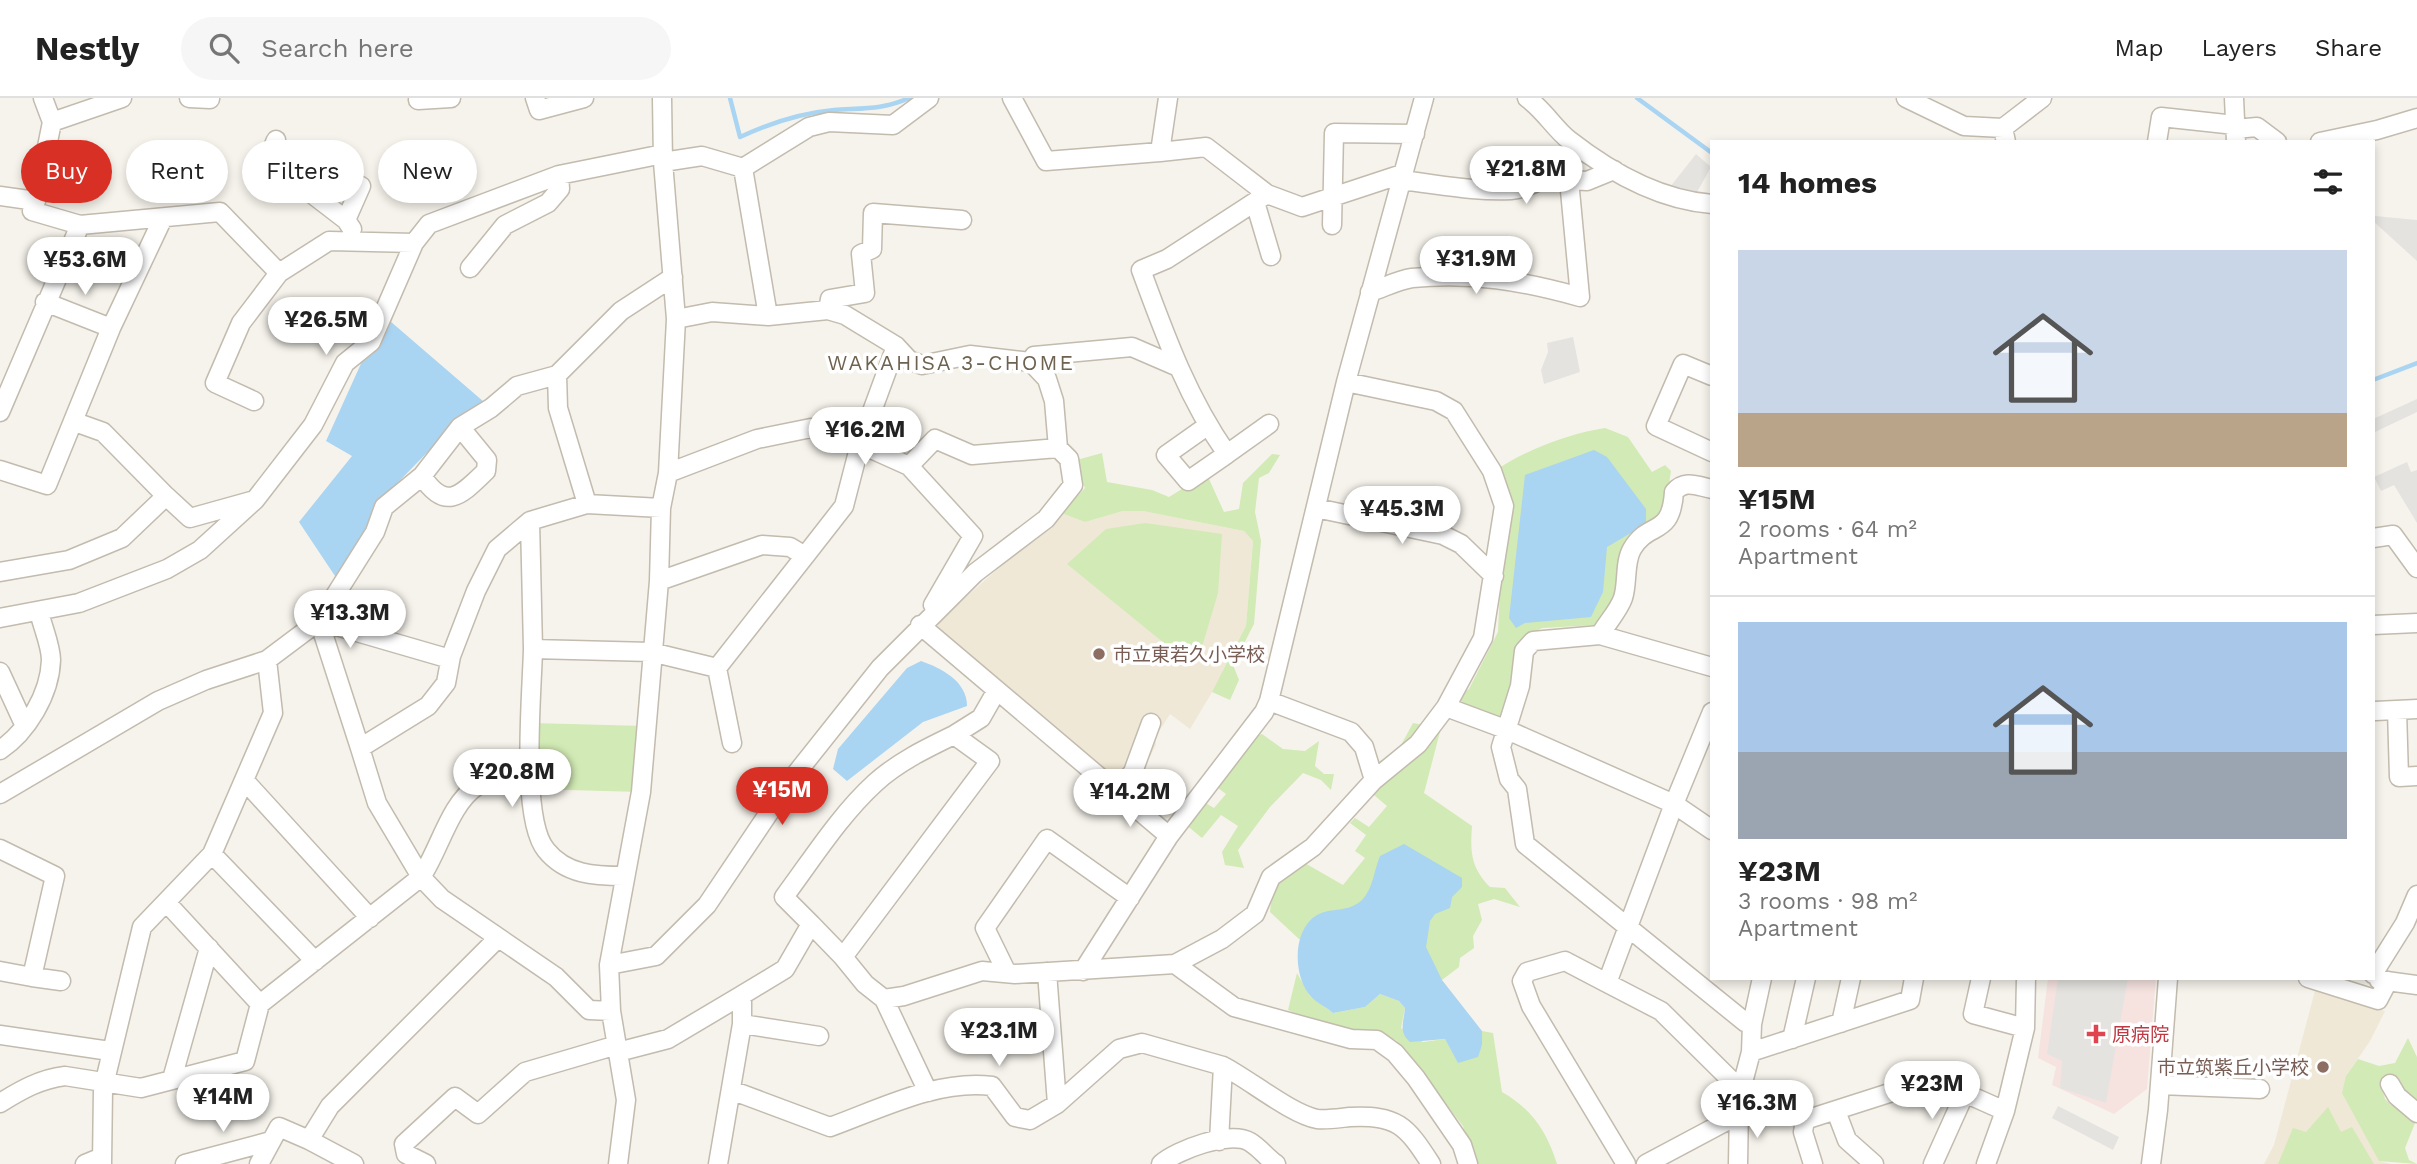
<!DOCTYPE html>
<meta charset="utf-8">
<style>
:root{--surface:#fff;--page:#f6f6f6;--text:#222;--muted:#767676;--line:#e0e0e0;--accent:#d93025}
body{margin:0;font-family:"Work Sans","Noto Sans JP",sans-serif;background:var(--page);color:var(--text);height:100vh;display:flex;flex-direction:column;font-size:26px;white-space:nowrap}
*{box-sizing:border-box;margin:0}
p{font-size:23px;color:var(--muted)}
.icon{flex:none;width:38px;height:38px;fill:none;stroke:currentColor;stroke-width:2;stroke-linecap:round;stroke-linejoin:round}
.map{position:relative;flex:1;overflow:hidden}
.side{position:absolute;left:1710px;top:42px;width:665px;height:840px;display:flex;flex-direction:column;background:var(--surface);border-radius:0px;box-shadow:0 4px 10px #0003}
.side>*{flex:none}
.hud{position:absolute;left:21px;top:42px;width:665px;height:63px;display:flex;gap:14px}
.price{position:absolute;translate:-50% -60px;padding:0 16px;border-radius:24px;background:#fff;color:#222;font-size:23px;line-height:46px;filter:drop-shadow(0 2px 4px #0008)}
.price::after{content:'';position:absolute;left:50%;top:42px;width:21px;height:16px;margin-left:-10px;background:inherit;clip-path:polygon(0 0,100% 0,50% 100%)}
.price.current{background:var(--accent);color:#fff}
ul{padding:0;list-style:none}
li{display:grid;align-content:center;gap:14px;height:371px;padding:0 28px}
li+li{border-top:2px solid var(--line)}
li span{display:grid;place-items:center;height:217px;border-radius:0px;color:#555}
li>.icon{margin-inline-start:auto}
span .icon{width:126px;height:126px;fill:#fffc;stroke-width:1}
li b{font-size:30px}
h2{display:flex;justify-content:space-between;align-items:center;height:84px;padding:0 28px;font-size:30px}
.chip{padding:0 24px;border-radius:32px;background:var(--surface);box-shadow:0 4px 10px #0003;font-size:24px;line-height:63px}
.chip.current{background:var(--accent);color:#fff}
header{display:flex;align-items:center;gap:42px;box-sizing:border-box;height:98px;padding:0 35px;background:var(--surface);border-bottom:2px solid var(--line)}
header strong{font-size:33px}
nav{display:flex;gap:38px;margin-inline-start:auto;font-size:24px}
.search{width:490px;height:63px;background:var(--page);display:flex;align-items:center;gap:18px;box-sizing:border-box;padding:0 24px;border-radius:38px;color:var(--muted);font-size:26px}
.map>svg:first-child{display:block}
.education{fill:#efe8d6}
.medical{fill:#f6e3e0}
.green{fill:#d2eab5}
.parking{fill:#e5e3e0}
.water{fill:#a9d4f2}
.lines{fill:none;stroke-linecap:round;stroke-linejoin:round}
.stream{stroke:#a9d4f2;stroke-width:4.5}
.minor-casing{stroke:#c2bbae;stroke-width:21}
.minor{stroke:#fff;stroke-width:18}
.education-dot{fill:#8d6e63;stroke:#fff;stroke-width:2.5}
.health-dot{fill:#e0444e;stroke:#fff;stroke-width:2.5}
.labels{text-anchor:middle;stroke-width:7;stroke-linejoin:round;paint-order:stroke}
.education-label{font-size:19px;fill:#785e54;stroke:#fff;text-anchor:start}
.health-label{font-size:19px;fill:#be3a42;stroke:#fff;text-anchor:start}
.neighbourhood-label{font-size:21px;letter-spacing:2px;fill:#6e6250;stroke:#fff}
</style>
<header>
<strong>Nestly</strong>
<div class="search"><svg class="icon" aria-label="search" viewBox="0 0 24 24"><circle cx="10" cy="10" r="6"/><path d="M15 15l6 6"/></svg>Search here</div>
<nav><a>Map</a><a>Layers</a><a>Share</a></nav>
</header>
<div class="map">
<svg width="2417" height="1066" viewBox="0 0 2417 1066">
<rect width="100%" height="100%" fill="#f6f3ec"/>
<!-- education -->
<path class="education" d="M1123,413H1143L1244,433L1253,443L1246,528L1220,581L1190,631L1170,616L1155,640L1156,647L1140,678L1127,695L937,531L940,522L1061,415L1085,424Z
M2316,889L2385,913L2370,943L2346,978L2379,1063L2392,1066H2264L2274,1047Z"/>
<!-- medical -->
<path class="medical" d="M2048,880H2156L2147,991L2114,1016L2052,987L2056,969L2038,960Z"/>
<!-- green -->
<path class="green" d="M1605,330L1628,339L1652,374L1665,367L1671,373L1664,417L1628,442L1621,453L1616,494L1597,527L1542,530L1526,539L1501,624L1456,609L1458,598L1469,591L1498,534L1501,471L1498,371C1525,352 1571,335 1605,330Z
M1102,355L1107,384L1152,392L1169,399L1190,386L1209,381L1224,414L1239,411L1243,385L1272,356L1280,357L1269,375L1259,380L1255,414L1261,443L1254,526L1233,567L1239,582L1230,602L1212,594L1246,528L1253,443L1244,433L1143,413H1123L1085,424L1061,415L1085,390L1073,363Z
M1145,425L1222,436L1218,495L1199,559L1186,563L1067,466L1106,431Z
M531,625L645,628L641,694L531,691Z
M1413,625L1441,630L1424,695L1472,728C1470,754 1471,770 1490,789L1505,790L1520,809L1494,801L1478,806L1482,822L1473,838L1474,850L1460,860L1459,869L1442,882L1299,841L1270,814C1272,789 1282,776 1303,764L1343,787L1365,760L1355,753L1366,737L1350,725L1355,720L1369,729L1387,708L1368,692L1377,665L1400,649Z
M1262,636L1283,651L1305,653L1319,643L1315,668L1324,676H1334L1331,692L1321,682L1303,675L1270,709L1238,752L1244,770L1225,767L1222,754L1238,728L1221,717L1202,740L1185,726L1204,704L1214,710L1226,696L1214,687L1253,639Z
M1297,875L1310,898L1333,915L1365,909L1380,896L1399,903L1405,910L1401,930L1423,944L1445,941L1458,964L1477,959L1482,947V933L1493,935L1502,994C1532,1011 1547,1034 1557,1066H1475L1463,1028L1396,942L1308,922L1288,912Z
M2408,940L2417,959V1005L2390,982L2382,990L2385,1001L2391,1007L2397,1006L2417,1020L2405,1050L2409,1062L2417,1066L2379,1063L2342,995L2346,978L2358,961L2379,968L2395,965Z
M2328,1009L2341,1034L2352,1029L2374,1066H2278L2293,1030L2306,1034Z"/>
<!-- parking -->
<path class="parking" d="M1696,56L1711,69L1696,96L1670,89Z
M2375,118L2417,122V163L2373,123Z
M1573,239L1580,274L1544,286L1541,272L1548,254L1547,245Z
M2417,301V314L2373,335V321Z
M2407,364L2411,374L2417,372V425L2394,387L2381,393L2374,379Z
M2058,880H2128L2106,1005L2060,990L2062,963L2047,956Z
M2058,1008L2119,1039L2113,1052L2052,1020Z"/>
<!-- water -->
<path class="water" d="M383,217L491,310L447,334L378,405L341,487L299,424L352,358L326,343Z
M1594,352L1607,359L1646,411V426L1607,449L1603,494L1591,519L1525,525L1516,530L1509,520L1525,377Z
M921,563C941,570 967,583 967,608L923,624L847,683L833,671L838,651L907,570Z
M1404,746L1462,780V789L1452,799L1450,810L1435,816L1430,823L1426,849L1442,882L1482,933V947L1478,959L1458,965L1445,941L1410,944C1398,934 1404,924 1405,910L1399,903L1380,896L1365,909L1333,915C1325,908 1313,903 1308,895C1293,874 1293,831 1317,817C1332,809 1348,815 1362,802C1373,791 1374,772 1380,758Z"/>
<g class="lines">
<!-- stream -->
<path class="stream" d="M730,0L740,39C770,25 802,15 834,12C862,10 883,12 909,0
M1637,0L1712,55
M2373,282L2417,265"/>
<defs>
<path id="minor" d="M43,0L52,24
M189,0L210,1
M535,0L539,12L584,0
M1012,0L1046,63L1160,54L1168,0
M1527,0C1544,12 1554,30 1569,42C1610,74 1660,102 1712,106
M1906,0L1964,28L2003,30
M2234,0L2236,44
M418,2L451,0
M2235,31L2257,29L2277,44
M276,42L266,66L294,82L346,122
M2006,44L2003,30L2042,0
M2157,44L2161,19L2235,27
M2320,44L2377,32L2417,20
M1160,54L1206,49L1267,96L1302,109L1402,76
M663,64L702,58L743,70L768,218
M743,70L809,29L829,24L893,27L929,0
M1569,82L1587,83L1614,72
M1267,96L1167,161L1141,172C1165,237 1187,299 1227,356L1269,326
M0,98L36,103L52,24L122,0
M36,103L32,113L80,127L220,114L279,175L329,143L414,145
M1255,104L1271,158
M1332,127L1334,35L1415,36
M352,131L346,122L361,88
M470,170L505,127L548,105L560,91L559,77
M1370,194C1383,190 1398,182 1412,180C1471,174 1523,183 1580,199L1569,82C1539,74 1537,90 1511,92C1475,94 1437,86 1400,82
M45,204L111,230
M828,212L830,201L865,195L861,156L872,151L873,115L962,122
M1031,264L1034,258L1132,249L1176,268
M557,277L558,310L587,406
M1712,278L1683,266L1656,328L1712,354
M1346,284L1436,303L1454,313L1492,373L1504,408L1483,540L1446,609L1418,646L1374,682
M254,303L215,285L241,225L279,175
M0,314L80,127
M75,324L103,334L166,398
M1207,328L1166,357L1188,383L1227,356
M909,368L935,341L972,357L1058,350
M0,372L47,387L111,230L163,120
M668,375L757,341L811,330L860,346L909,368L973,438L933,507
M422,378C446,415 462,396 486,373L487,362L460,329
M1712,391C1697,388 1685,381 1674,394C1671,440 1649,422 1632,451C1624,465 1628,485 1623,500C1619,512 1607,525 1600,537L1533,543L1524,553L1520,588L1501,649L1509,681L1517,691L1525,746L1745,924L1752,926
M661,410L587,406L530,423L533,551L651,554L717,570
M1316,410L1443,437L1461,446L1494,478
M530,423L497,451L476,493L451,558L446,585L428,608L360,650L377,705L421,779C439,753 450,705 477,688C493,677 513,670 531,662
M2373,440L2393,437L2417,470
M805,458L844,408L860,346L896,248
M0,474L69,462L122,440L166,398L190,420L251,403
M659,483L762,447L790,449L805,458L717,570L732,645
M0,520L79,505L167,471L200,452L255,402L313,327L345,265L371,244L414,145L429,126L559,77L663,56
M920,527L1169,738
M2373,527L2417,525
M1600,537L1712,569
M533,551C532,595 520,721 546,752C566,777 595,778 624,778
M0,574L24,626
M997,592L981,620L954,637L990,663L843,859L865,886L884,901L904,898L982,873L1015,876L1175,866L1234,909L1351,941L1377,942L1395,955L1416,980L1462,1047L1468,1066
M1446,609L1505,631L1674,706L1607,885L1661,913L1741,992L1751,954
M2397,612L2399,679L2417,678
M2375,613L2417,611
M1712,614L1674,706L1712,732
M360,650L319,523L450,561
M0,652C27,634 50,596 51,562C51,547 42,528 39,513
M244,682L370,820
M1116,694L1133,674L1151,625
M0,696L158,603L206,582L267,562
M0,751L55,778L32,879L0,873
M212,756L315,863
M166,804L260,906
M811,826L784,799C813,760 840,717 875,685C898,664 927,650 954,637
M1175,866L1222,841L1255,816L1271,779L1313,749L1374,682L1364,649L1351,634L1269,603
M609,867L656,858L707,807L791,682L880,570L975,475L1046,421L1073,387L1069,361L1058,350L1054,303L1047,281L1031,264L970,257L922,267L909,262L896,248L845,217L828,212L768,218L712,214L676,221
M1083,873L1169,738L1264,614L1269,603L1346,284L1424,0
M1047,874L1057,1006
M1007,875L985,830L1047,741L1130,800
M2373,876L2405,825L2417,797
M32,879L61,883
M1762,880L1752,926L1751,954L1910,902L1914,880
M1981,880L1973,916L2025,930
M2308,880L2378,902L2388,883
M2379,882L2417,887
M1607,885L1565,863L1527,874L1522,883L1531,908L1626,1066
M742,897L785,871L811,826L843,859
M884,901L928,994
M1841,925L1851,880
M742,926L819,938
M0,937L110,953
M1792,941L1806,880
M618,954L668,941L742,897V926L718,1066
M172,981L209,850
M2390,986L2397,998L2417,1015
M2160,987L2260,991
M731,992L830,1029C880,1011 938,981 992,988L1015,1019L1030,1022L1057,1006L1119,951L1142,945L1223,968
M0,1005C21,992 40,981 65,978L141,990L245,963L260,906L421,779L442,801L556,879L589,912L611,913
M1836,1013L1847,1042L1874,1066
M1219,1043L1223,968C1250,982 1291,1016 1317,1021C1327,1022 1340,1020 1350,1019C1397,1017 1406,1027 1431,1066
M85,1066L102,1059
M102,1066L103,991L142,829L212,756L273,615L267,562L319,523L375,434L384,409L422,378L460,329L491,310L517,288L557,277L621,213L673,179
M185,1066L271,1043
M259,1066L279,1029L309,1042
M354,1066L309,1042L330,1008L497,841
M426,1066L406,1056L404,1046L455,999L478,1016L525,974L617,947
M618,1066L626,1002L611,913L609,867L641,694L659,483L661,410L668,375L676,221L663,64L662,0
M1161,1066C1177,1052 1230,1032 1250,1044C1260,1050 1267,1060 1276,1066
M1646,1066L1738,1017
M1738,1066L1739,1009
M1813,1066L1803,1034L1805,1022L1933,981L2005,1013
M1933,1066L1965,995
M1986,1066L2005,1013L2025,930L2026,880
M2151,1066L2158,1012L2168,880"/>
</defs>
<!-- minor casing -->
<use href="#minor" class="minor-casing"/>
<!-- minor -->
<use href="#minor" class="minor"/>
</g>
<!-- markers -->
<g class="education-dot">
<circle cx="1099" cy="556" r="7"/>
<circle cx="2323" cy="969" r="7"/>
</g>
<path class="health-dot" d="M2092.5 925.5h7v7h7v7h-7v7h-7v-7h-7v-7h7z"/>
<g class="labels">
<!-- education labels -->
<g class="education-label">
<text x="1113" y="563">市立東若久小学校</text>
<text x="2309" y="976" text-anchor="end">市立筑紫丘小学校</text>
</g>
<!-- health labels -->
<g class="health-label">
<text x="2112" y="943">原病院</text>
</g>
<!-- neighbourhood labels -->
<g class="neighbourhood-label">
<text x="951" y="272">WAKAHISA 3-CHOME</text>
</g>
</g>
</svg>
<b class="price" style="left:1526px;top:108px">¥21.8M</b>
<b class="price" style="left:1476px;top:198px">¥31.9M</b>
<b class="price" style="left:85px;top:199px">¥53.6M</b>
<b class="price" style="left:326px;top:259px">¥26.5M</b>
<b class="price" style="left:865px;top:369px">¥16.2M</b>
<b class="price" style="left:1402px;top:448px">¥45.3M</b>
<b class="price" style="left:350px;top:552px">¥13.3M</b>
<b class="price" style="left:512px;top:711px">¥20.8M</b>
<b class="price current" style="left:782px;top:729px">¥15M</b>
<b class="price" style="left:1130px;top:731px">¥14.2M</b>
<b class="price" style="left:999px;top:970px">¥23.1M</b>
<b class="price" style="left:1932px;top:1023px">¥23M</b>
<b class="price" style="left:223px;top:1036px">¥14M</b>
<b class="price" style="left:1757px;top:1042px">¥16.3M</b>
<div class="hud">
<a class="chip current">Buy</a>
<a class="chip">Rent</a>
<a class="chip">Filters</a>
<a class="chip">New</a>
</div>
<section class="side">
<h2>14 homes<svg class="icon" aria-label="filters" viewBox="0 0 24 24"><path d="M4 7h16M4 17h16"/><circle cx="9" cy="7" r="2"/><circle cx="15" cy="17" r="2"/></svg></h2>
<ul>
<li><span style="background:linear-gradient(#c9d6e8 75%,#b9a48a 0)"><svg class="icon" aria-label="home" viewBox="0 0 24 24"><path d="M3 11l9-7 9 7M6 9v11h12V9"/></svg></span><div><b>¥15M</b><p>2 rooms · 64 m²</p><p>Apartment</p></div></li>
<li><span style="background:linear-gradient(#a9c7e8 60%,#9aa5b1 0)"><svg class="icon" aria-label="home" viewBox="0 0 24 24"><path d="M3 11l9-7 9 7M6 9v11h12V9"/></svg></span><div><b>¥23M</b><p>3 rooms · 98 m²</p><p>Apartment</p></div></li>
</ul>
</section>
</div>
